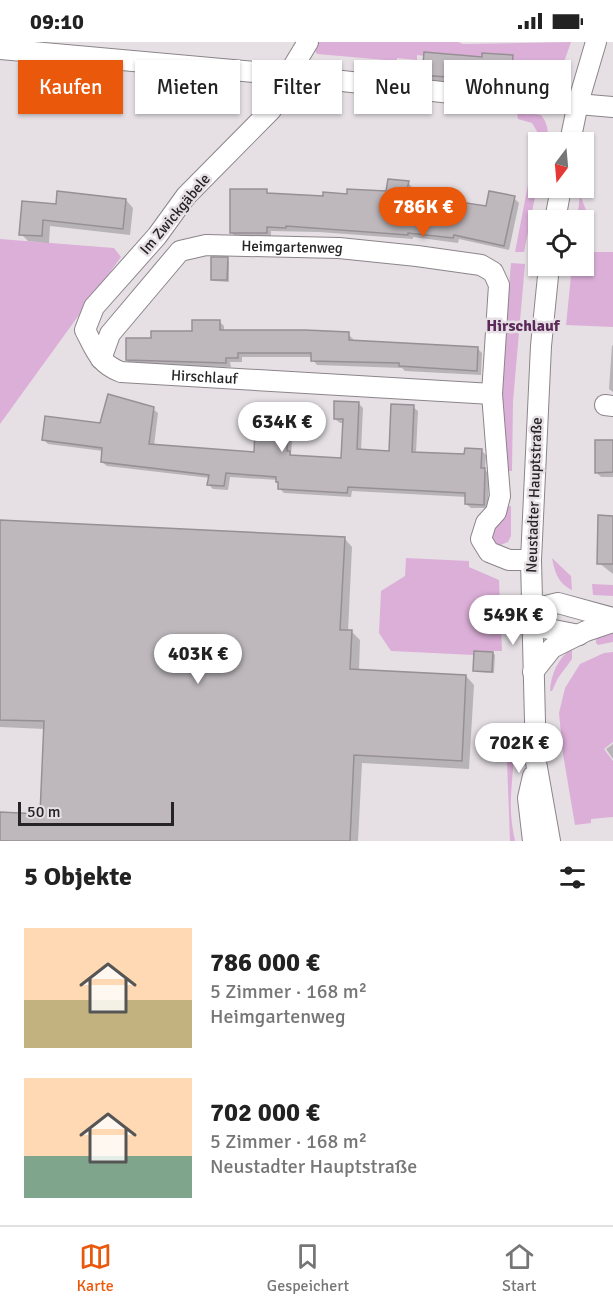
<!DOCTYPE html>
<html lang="de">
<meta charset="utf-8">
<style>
:root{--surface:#fff;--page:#f2f2f2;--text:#222;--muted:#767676;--line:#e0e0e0;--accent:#ea580c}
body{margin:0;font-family:Signika,sans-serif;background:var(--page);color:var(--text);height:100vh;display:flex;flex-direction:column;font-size:22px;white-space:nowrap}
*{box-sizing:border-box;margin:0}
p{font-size:20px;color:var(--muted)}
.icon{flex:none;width:33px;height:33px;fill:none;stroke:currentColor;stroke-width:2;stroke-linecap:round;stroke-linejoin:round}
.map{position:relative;height:799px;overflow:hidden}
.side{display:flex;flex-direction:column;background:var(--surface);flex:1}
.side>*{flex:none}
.hud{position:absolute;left:18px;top:18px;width:578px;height:54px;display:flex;gap:12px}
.needle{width:39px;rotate:196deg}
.controls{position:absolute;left:528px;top:90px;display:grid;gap:12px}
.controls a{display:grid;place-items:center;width:66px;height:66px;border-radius:0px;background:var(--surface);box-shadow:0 2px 4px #0004;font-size:30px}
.scale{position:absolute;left:18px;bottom:15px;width:156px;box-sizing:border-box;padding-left:6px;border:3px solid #252325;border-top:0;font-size:16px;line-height:21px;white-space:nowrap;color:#252325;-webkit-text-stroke:4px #e6e0e5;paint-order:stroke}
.price{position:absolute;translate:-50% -51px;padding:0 14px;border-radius:21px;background:#fff;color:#222;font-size:20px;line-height:39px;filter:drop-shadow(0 2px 3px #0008)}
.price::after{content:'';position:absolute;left:50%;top:36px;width:18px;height:14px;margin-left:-9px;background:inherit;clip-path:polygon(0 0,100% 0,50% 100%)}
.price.active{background:var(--accent);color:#fff}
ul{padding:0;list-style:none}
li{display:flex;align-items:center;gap:18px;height:150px;padding:0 24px}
li span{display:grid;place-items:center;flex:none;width:168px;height:120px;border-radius:0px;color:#555}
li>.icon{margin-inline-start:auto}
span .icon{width:72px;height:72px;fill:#fffc;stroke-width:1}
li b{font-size:26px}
h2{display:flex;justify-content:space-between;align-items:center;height:72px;padding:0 24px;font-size:26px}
.chip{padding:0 21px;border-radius:0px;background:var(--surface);box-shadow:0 2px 4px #0004;font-size:21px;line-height:54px}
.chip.active{background:var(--accent);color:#fff}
.status{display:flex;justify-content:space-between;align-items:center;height:42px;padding:0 30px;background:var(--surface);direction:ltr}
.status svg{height:16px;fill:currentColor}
.tabs{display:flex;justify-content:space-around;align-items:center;height:84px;border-top:2px solid var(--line);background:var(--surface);font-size:16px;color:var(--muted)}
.tabs a{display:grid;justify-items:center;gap:3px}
.tabs .active{color:var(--accent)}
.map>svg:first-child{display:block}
.green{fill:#dcafd8}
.shadow{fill:#0003}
.building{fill:#beb8bd;stroke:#969095;stroke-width:1.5}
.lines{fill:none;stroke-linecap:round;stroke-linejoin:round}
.minor-casing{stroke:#8b858a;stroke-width:22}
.minor{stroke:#fff;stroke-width:20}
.labels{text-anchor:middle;stroke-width:5;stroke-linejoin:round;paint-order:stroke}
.street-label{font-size:15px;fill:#252325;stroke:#e6e0e5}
.neighbourhood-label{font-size:16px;font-weight:bold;fill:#5c2a59;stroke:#e6e0e5}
</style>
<div class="status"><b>09:10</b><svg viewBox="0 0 49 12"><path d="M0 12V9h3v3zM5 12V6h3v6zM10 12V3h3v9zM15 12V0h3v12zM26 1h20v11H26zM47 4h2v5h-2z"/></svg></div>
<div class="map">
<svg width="613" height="799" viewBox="0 0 613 799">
<rect width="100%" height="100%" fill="#e6e0e5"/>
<!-- green -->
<path class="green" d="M315,0H458L463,2L571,0L563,23L558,29L533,21L531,27L545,39L511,37L512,13L483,11L482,15L424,10V14L417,13V18L397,16V19L317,12L312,4Z
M517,70L541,73C548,82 549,89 546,100H538V140L524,210H515L538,91L532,81L518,77Z
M580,153L586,168L584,210H613V285L566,283L572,224H584V178H577Z
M0,197L114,206L121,215L0,382Z
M511,221L525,222L513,359L512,429H508L501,336Z
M507,464H511V494L508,500L498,504L491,500L489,492Z
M406,516L469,519V525L499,538L502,609H474V613L391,609L379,591L381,549L405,534Z
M552,516L571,534L572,548C558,541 555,531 552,516Z
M592,542L613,543V554L593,553Z
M613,590V600L598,603L596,601V595Z
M572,606V617L558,636L552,649H550C551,631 558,617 572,606Z
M613,610V700L604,707L613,719V775L591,777V781L575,783L563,712L559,671L565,646L580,622L604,611Z
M513,692C515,714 512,734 511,755C510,770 512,785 515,799H510L506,693Z"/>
<!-- shadow -->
<path class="shadow" d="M512,19L520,27L518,45L491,42V45L432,40L424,32Z
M408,141L413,146L411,154L487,166L514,156L519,161L509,208L459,197L458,201L413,195V197L319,190L271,189V195H236L231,190L266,149L271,153L324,156L387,151Z
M126,158L133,166L130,193L50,184L49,201L28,199L21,192L57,163Z
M227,217L229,219V240L214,239L212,237Z
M219,279L224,284V289L348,292L353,297V300L478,307L482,311L481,333L405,329L402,326L317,323L313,318V315H242V320H230L231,325L132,323L127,318L153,297L194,290Z
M612,303L613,304V350L609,347Z
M358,361L363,366L361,409L391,411L413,365L418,369L416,411L466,413L481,408L486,413L485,428L489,432L488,466H471L466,462L467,455L352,449L351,455L284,451L280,447L278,438L230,435L228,448L213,447L209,443L210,436L107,424L102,420L103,409L48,402L44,398L153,367L158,371L154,404L256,411L289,367L294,372L291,412L293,415L343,418L344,381H340L335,377Z
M613,397V435H601L596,430Z
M0,480L344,496L352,505L348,590H352L360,598L359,628L466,634L474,643L469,727L362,721L358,799H0V772L41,774L45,687L0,685Z
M613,483V532L599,521Z
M493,611L495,613L494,631L477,630L474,628Z
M613,702V717L606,707Z"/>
<!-- building -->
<path class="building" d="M424,10L482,15V11L513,13L511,37L484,35L483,38L422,33Z
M388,137L409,139L406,152L486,164L489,149L515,154L504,204L454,193L453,196L408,191V193L286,184V186L267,185V191H230V147H267V151L323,154V150L347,152V147L386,149Z
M57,149L126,157L123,187L43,178L42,194L19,193L22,159L56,162Z
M211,215H228L227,238H211Z
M192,278H220V288H305L349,290V298L478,305L477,329L399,324V321L311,319V311H238V316H226V321L126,318V296H151V289H192Z
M108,352L154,365L149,402L254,410L256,364L290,366L287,409H290V413L341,416L343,377H334V359L359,360L357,407L389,409L391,362L414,363L412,410L464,412L465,406L482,407L481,426H485L484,463L465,462V451L348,445L347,451L278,447V440H276V435L226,431L224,444L207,443L209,433L101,420L102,406L42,398L45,374L100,381Z
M595,398H613V430L595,431Z
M598,473L613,474V522H597Z
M0,478L345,495L340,588H352L350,627L466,633L462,719L354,713L350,799H0V770L40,772L44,679L0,678Z
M474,609L493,610L492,630L473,629Z"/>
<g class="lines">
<defs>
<g id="minor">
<path id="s1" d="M308,0L288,33L271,68L186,154L157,194L94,265L85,288C95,307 99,322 121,330L492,352"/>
<path d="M0,7L288,33L451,51L613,65"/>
<path d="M570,100L578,61L596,0"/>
<path d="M555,178L561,146"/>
<path d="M549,224L541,304L531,518L536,720L550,799"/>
<path id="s2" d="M101,317L110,292L180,209L206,203L339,206L417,214L481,223L493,230L499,243L492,352L500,454L496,470L486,481L481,497L489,510L509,518H531"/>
<path d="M605,363L613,364"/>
<path d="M532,578L542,565L558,561L613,576"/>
<path d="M532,578L544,586L579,593"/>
<path d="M533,630L552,606L586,589L613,580"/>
<path d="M533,799L528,756L533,734"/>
</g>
</defs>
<!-- minor casing -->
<use href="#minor" class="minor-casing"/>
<!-- minor -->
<use href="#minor" class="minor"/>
</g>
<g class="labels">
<!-- street labels -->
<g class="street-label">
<text transform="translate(175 172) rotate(-50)" y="5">Im Zwickgäbele</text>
<text dy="5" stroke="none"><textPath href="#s2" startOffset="248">Heimgartenweg</textPath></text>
<text dy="5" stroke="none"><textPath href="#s1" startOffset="508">Hirschlauf</textPath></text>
<text transform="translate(534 453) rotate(-88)" y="5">Neustadter Hauptstraße</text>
</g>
<!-- neighbourhood labels -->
<g class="neighbourhood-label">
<text x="523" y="289">Hirschlauf</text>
</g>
</g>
</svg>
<div class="controls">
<a><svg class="needle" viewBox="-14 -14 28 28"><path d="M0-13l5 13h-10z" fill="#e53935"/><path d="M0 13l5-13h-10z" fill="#767676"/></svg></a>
<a><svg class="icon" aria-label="locate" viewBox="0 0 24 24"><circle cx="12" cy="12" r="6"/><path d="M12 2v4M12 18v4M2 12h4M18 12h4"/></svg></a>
</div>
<div class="scale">50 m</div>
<b class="price active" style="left:423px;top:196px">786K €</b>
<b class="price" style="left:282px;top:411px">634K €</b>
<b class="price" style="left:513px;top:604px">549K €</b>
<b class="price" style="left:198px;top:643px">403K €</b>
<b class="price" style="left:519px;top:732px">702K €</b>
<div class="hud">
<a class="chip active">Kaufen</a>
<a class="chip">Mieten</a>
<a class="chip">Filter</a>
<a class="chip">Neu</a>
<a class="chip">Wohnung</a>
</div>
</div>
<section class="side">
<h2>5 Objekte<svg class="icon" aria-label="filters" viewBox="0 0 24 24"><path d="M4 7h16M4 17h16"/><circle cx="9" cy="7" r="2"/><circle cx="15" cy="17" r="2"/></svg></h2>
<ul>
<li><span style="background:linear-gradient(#ffd9b3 60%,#c2b280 0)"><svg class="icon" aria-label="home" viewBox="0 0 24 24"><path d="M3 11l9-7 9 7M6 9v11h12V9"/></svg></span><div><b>786 000 €</b><p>5 Zimmer · 168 m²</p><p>Heimgartenweg</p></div></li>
<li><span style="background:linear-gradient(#ffd9b3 65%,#7fa58c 0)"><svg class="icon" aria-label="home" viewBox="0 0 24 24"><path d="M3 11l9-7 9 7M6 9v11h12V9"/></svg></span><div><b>702 000 €</b><p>5 Zimmer · 168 m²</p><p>Neustadter Hauptstraße</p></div></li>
</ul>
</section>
<nav class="tabs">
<a class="active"><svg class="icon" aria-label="map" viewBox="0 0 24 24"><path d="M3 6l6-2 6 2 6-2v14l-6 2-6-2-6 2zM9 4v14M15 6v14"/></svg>Karte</a>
<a><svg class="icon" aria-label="saved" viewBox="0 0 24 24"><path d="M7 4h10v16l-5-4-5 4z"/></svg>Gespeichert</a>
<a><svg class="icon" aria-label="home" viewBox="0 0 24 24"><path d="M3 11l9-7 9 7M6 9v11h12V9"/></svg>Start</a>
</nav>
